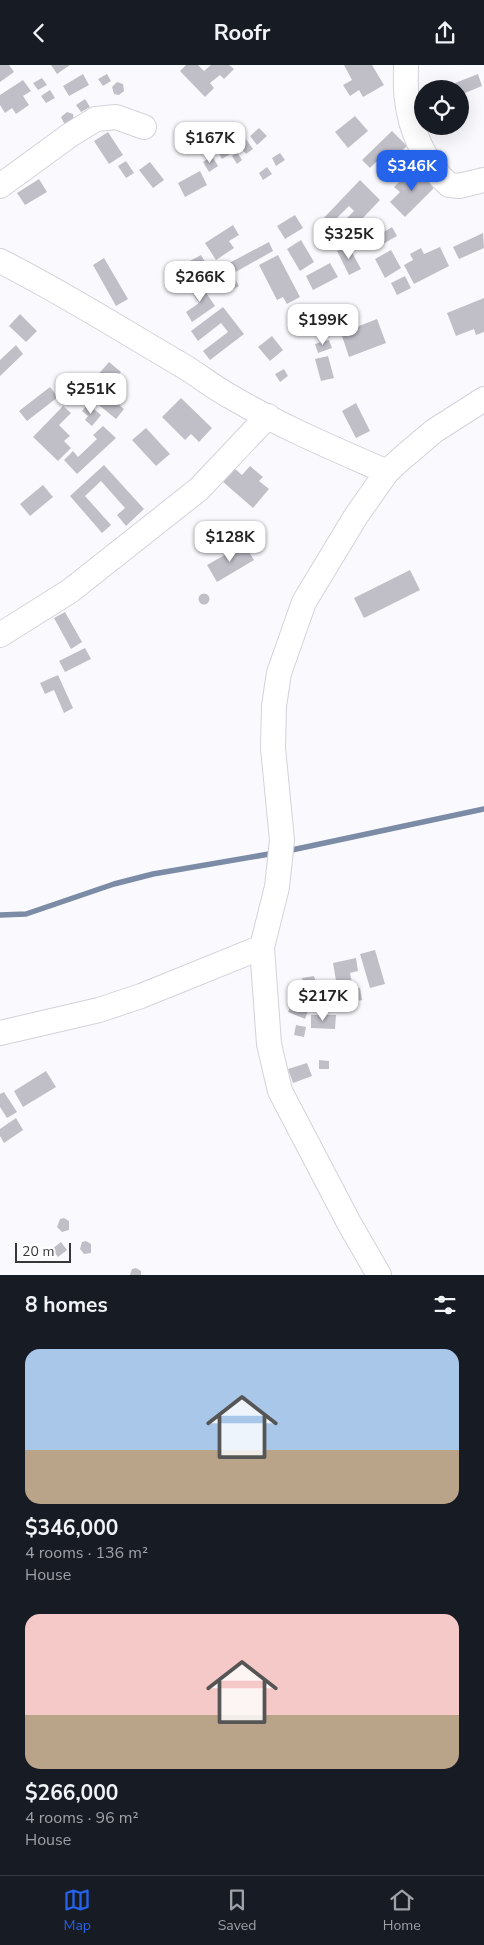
<!DOCTYPE html>
<meta charset="utf-8">
<style>
:root{--surface:#171b24;--page:#20242c;--text:#f1f3f6;--muted:#9ea1a6;--line:#363941;--accent:#2563eb}
body{margin:0;font-family:"Nunito Sans",sans-serif;background:var(--page);color:var(--text);height:100vh;display:flex;flex-direction:column;font-size:19px;white-space:nowrap}
*{box-sizing:border-box;margin:0}
p{font-size:16px;color:var(--muted)}
.icon{flex:none;width:28px;height:28px;fill:none;stroke:currentColor;stroke-width:2;stroke-linecap:round;stroke-linejoin:round}
.map{position:relative;height:1210px;overflow:hidden}
.drawer{display:flex;flex-direction:column;background:var(--surface);flex:1}
.drawer>*{flex:none}
.tools{position:absolute;left:414px;top:15px;display:grid;gap:10px}
.tools a{display:grid;place-items:center;width:55px;height:55px;border-radius:50%;background:var(--surface);box-shadow:0 5px 20px #0002;font-size:25px}
.scale{position:absolute;left:15px;bottom:12px;width:56px;box-sizing:border-box;padding-left:5px;border:2px solid #37373a;border-top:0;font-size:14px;line-height:18px;white-space:nowrap;color:#37373a;-webkit-text-stroke:4px #fff;paint-order:stroke}
.price{position:absolute;translate:-50% -42px;padding:0 11px;border-radius:10px;background:#fff;color:#222;font-size:16px;line-height:32px;filter:drop-shadow(0 1px 2px #0008)}
.price::after{content:'';position:absolute;left:50%;top:30px;width:15px;height:11px;margin-left:-8px;background:inherit;clip-path:polygon(0 0,100% 0,50% 100%)}
.price.on{background:var(--accent);color:#fff}
ul{padding:0;list-style:none}
li{display:grid;align-content:center;gap:10px;height:265px;padding:0 25px}
li span{display:grid;place-items:center;height:155px;border-radius:15px;color:#555}
li>.icon{margin-inline-start:auto}
span .icon{width:90px;height:90px;fill:#fffc;stroke-width:1}
li b{font-size:21px}
h2{display:flex;justify-content:space-between;align-items:center;height:60px;padding:0 25px;font-size:21px}
header{display:flex;justify-content:space-between;align-items:center;height:65px;padding:0 25px;background:var(--surface);font-size:22px;font-weight:700}
.tabs{display:flex;justify-content:space-around;align-items:center;height:70px;border-top:1px solid var(--line);background:var(--surface);font-size:14px;color:var(--muted)}
.tabs a{display:grid;justify-items:center;gap:2px}
.tabs .on{color:var(--accent)}
.map>svg:first-child{display:block}
.lines{fill:none;stroke-linecap:round;stroke-linejoin:round}
.stream{stroke:#7c8ca6;stroke-width:5.5}
.building{fill:#c0bfc8;fill-rule:evenodd}
.minor-casing{stroke:#d3d2db;stroke-width:26}
.minor{stroke:#fff;stroke-width:24}
</style>
<header><svg class="icon" aria-label="back" viewBox="0 0 24 24"><path d="M15 5l-7 7 7 7"/></svg>Roofr<svg class="icon" aria-label="share" viewBox="0 0 24 24"><path d="M12 15V3M7 8l5-5 5 5M5 13v7h14v-7"/></svg></header>
<div class="map">
<svg width="484" height="1210" viewBox="0 0 484 1210">
<rect width="100%" height="100%" fill="#fafafe"/>
<g class="lines">
<!-- stream -->
<path class="stream" d="M287,786L484,744
M0,850L26,849L114,819L153,809L275,788"/>
</g>
<!-- building -->
<path class="building" d="M0,0H9L14,7L0,17Z
M51,0H70L57,9Z
M186,0H198L204,6L211,0H229L234,4L224,14L220,10L210,18L214,23L205,32L180,6Z
M344,0H372L384,20L363,32L359,25L350,31L343,20L352,15Z
M83,9L89,20L69,31L63,21Z
M107,9L111,16L103,21L98,14Z
M478,9L482,21L460,30V24H452L450,20Z
M42,13L47,20L38,25L33,18Z
M23,15L31,26L23,31L29,40L16,49L12,43L5,48L0,40V30Z
M117,17L123,19L124,26L119,30L114,29L112,22Z
M50,25L55,33L46,38L41,31Z
M85,34L90,42L81,47L76,40Z
M67,47L73,49L74,56L69,60L64,58L61,52Z
M355,51L368,66L348,83L335,67Z
M259,63L267,71L257,80L250,71Z
M392,66L407,81L395,92L388,85L370,103L362,95Z
M108,67L123,90L109,99L94,76Z
M243,70L253,84L246,89L235,76Z
M228,76L235,86L222,94L216,84Z
M237,87L242,95L237,99L232,91Z
M280,88L285,95L276,101L272,93Z
M212,91L218,101L209,107L203,97Z
M126,96L134,108L126,113L118,101Z
M150,97L164,115L153,123L139,105Z
M267,102L272,109L263,115L259,108Z
M420,103L433,116V124L405,152L390,137L400,127L394,122L404,112L409,115Z
M200,106L207,120L185,132L178,118Z
M39,114L47,127L25,140L17,128Z
M360,115L380,135L345,172L342,170L336,176L318,159ZM349,141L354,146L336,164L331,159Z
M295,150L303,163L285,174L277,161Z
M233,160L239,170L229,176L234,183L216,195L205,178Z
M392,162L397,171L372,185L367,177Z
M483,168L484,183L459,194L453,182Z
M301,175L314,197L300,206L287,184Z
M269,177L273,186L232,209L239,221L228,227L216,205Z
M348,180L361,204L349,210L337,186Z
M440,182L449,201L414,219L404,200L413,195L410,189L421,183L424,189Z
M391,185L401,203L385,213L375,194Z
M201,190L207,200L194,207L188,197Z
M278,190L300,232L287,239L283,232L277,235L259,200Z
M104,193L128,234L116,241L93,200Z
M330,198L338,212L313,225L306,211Z
M405,211L411,223L397,230L391,218Z
M199,217L215,241L192,257L186,247L199,238L190,223Z
M484,233V267L476,270L474,264L456,271L447,248Z
M223,242L244,269L210,295L203,286L228,267L221,258L198,276L191,266Z
M20,249L37,266L26,277L9,261Z
M377,254L386,278L349,292L341,268Z
M272,271L283,285L270,296L258,282Z
M329,275L332,283L318,288L315,279Z
M16,280L23,289L0,311V295Z
M328,291L334,313L321,316L315,294Z
M109,297L121,307L104,327L124,344L116,354L83,327Z
M284,304L288,311L280,317L275,309Z
M50,322L58,332L27,356L19,346Z
M181,333L212,363L199,377L191,369L185,375L162,352Z
M356,338L370,366L356,373L342,346Z
M88,339L101,350L92,361L85,355L88,351L82,346Z
M63,341L71,348L59,360L70,371L64,376L71,383L58,396L33,372Z
M103,361L116,373L77,409L64,395L73,386L78,392L97,374L93,370Z
M146,363L170,389L156,401L132,375Z
M104,400L144,444L126,461L117,450L125,443L101,416L85,431L111,460L102,468L70,431Z
M250,401L263,412L259,416L269,424L253,443L222,416L234,403L242,410Z
M43,420L53,432L30,451L20,439Z
M244,479L254,495L217,517L207,500Z
M410,505L420,525L364,553L354,533Z
M198.5 534a5.5 5.5 0 1 1 11 0a5.5 5.5 0 1 1-11 0Z
M65,547L82,577L71,584L54,553Z
M85,583L91,594L65,607L59,596Z
M58,610L73,643L64,648L54,625L45,629L40,618Z
M375,885L385,919L370,923L360,889Z
M356,893L358,906L350,908L352,918L337,921L333,898Z
M314,911L317,921L305,924L302,913Z
M360,923L362,935L344,939L342,926Z
M295,932L311,938L305,954L288,947Z
M311,950H336L335,964L311,963Z
M296,960L306,962L304,972L294,970Z
M319,995L329,996V1004H319Z
M307,998L312,1011L293,1018L288,1004Z
M46,1006L56,1022L23,1042L14,1026Z
M4,1027L17,1047L7,1053L0,1042V1029Z
M16,1053L23,1065L4,1078L0,1071V1064Z
M64,1153L69,1156V1165L62,1167L57,1162L60,1154Z
M86,1176L91,1179V1188L84,1189L80,1184L82,1177Z
M61,1177L67,1185L58,1192L52,1184Z
M136,1203L141,1206V1210H130L132,1204Z"/>
<g class="lines">
<defs>
<path id="minor" d="M406,0C406,11 405,24 407,35C410,65 426,100 449,120L459,121L484,115
M0,121L70,70L96,54L116,52L144,62
M0,196C64,228 123,266 185,302C201,312 216,324 233,333C282,362 335,384 387,407
M0,570L70,526L199,424L268,351
M0,968L99,945L141,931L262,882
M379,1210L349,1158L280,1026L269,979L262,882L277,822L282,775L273,683L274,641L279,608L304,537L356,451L387,407L401,394L434,366L484,334"/>
</defs>
<!-- minor casing -->
<use href="#minor" class="minor-casing"/>
<!-- minor -->
<use href="#minor" class="minor"/>
</g>
</svg>
<div class="tools">
<a><svg class="icon" aria-label="locate" viewBox="0 0 24 24"><circle cx="12" cy="12" r="6"/><path d="M12 2v4M12 18v4M2 12h4M18 12h4"/></svg></a>
</div>
<div class="scale">20 m</div>
<b class="price" style="left:210px;top:99px">$167K</b>
<b class="price on" style="left:412px;top:127px">$346K</b>
<b class="price" style="left:349px;top:195px">$325K</b>
<b class="price" style="left:200px;top:238px">$266K</b>
<b class="price" style="left:323px;top:281px">$199K</b>
<b class="price" style="left:91px;top:350px">$251K</b>
<b class="price" style="left:230px;top:498px">$128K</b>
<b class="price" style="left:323px;top:957px">$217K</b>
</div>
<section class="drawer">
<h2>8 homes<svg class="icon" aria-label="filters" viewBox="0 0 24 24"><path d="M4 7h16M4 17h16"/><circle cx="9" cy="7" r="2"/><circle cx="15" cy="17" r="2"/></svg></h2>
<ul>
<li><span style="background:linear-gradient(#a9c7e8 65%,#b9a48a 0)"><svg class="icon" aria-label="home" viewBox="0 0 24 24"><path d="M3 11l9-7 9 7M6 9v11h12V9"/></svg></span><div><b>$346,000</b><p>4 rooms · 136 m²</p><p>House</p></div></li>
<li><span style="background:linear-gradient(#f6c9c9 65%,#b9a48a 0)"><svg class="icon" aria-label="home" viewBox="0 0 24 24"><path d="M3 11l9-7 9 7M6 9v11h12V9"/></svg></span><div><b>$266,000</b><p>4 rooms · 96 m²</p><p>House</p></div></li>
</ul>
</section>
<nav class="tabs">
<a class="on"><svg class="icon" aria-label="map" viewBox="0 0 24 24"><path d="M3 6l6-2 6 2 6-2v14l-6 2-6-2-6 2zM9 4v14M15 6v14"/></svg>Map</a>
<a><svg class="icon" aria-label="saved" viewBox="0 0 24 24"><path d="M7 4h10v16l-5-4-5 4z"/></svg>Saved</a>
<a><svg class="icon" aria-label="home" viewBox="0 0 24 24"><path d="M3 11l9-7 9 7M6 9v11h12V9"/></svg>Home</a>
</nav>
